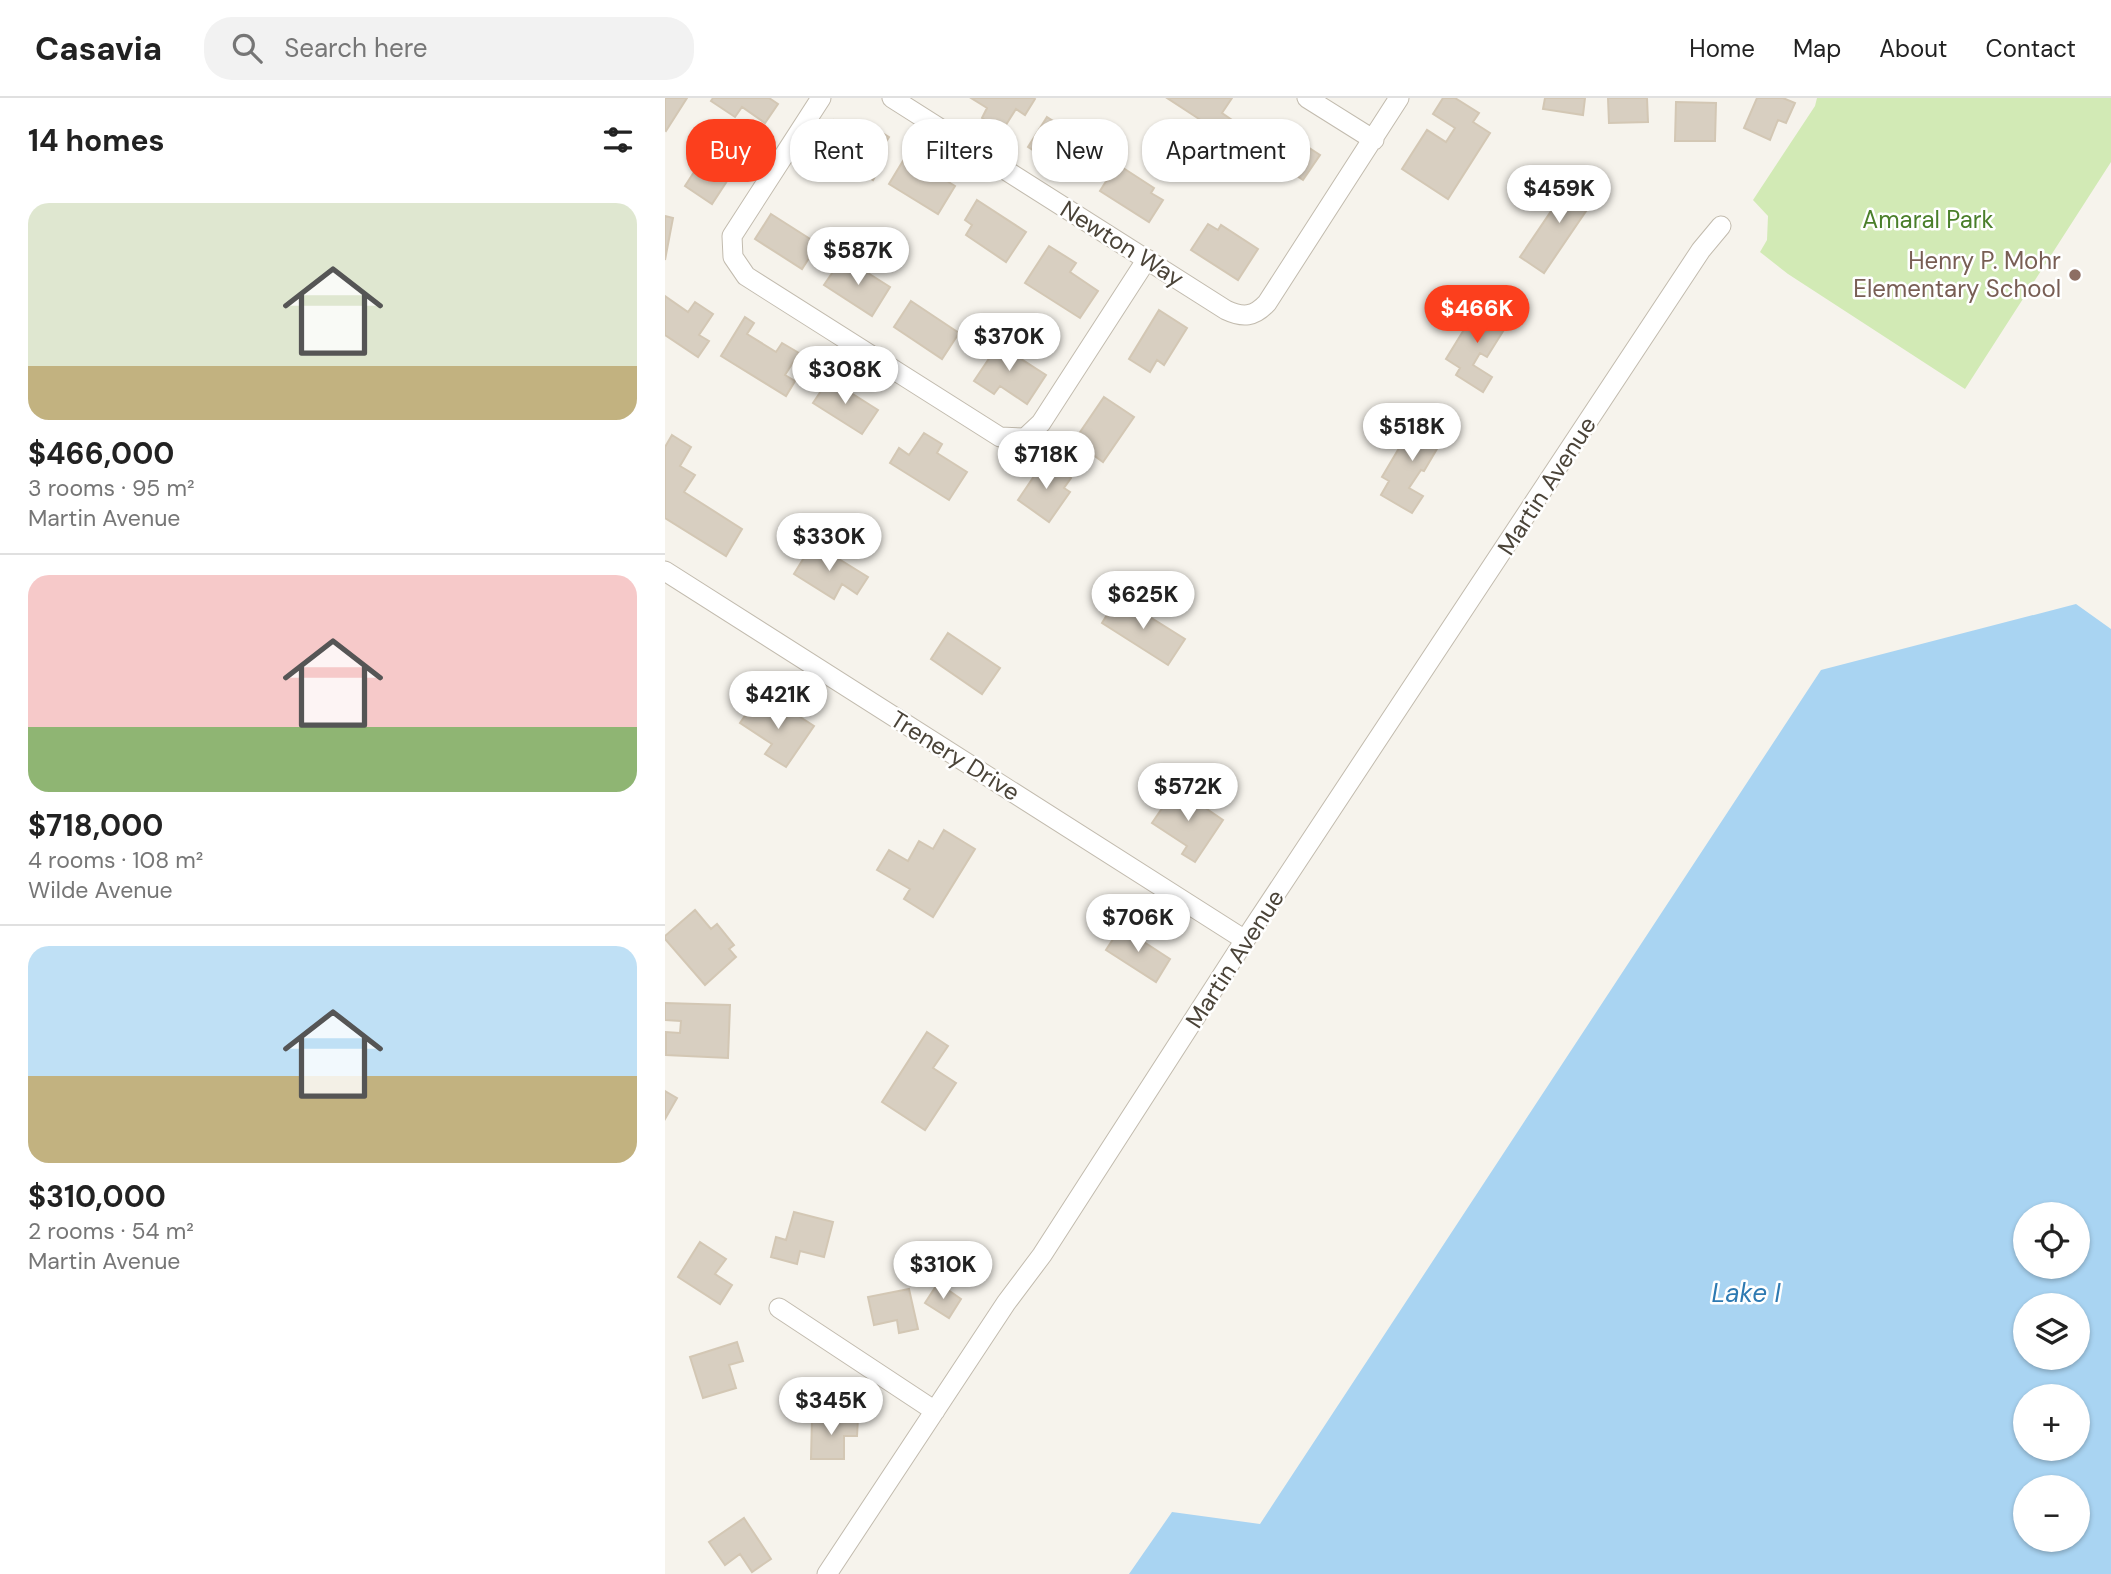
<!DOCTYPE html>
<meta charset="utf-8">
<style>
:root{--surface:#fff;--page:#f2f2f2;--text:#222;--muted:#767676;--line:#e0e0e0;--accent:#fc3f1d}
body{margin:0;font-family:"DM Sans",sans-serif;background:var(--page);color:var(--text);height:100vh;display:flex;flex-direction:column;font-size:26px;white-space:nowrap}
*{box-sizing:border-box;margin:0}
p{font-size:23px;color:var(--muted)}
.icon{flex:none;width:38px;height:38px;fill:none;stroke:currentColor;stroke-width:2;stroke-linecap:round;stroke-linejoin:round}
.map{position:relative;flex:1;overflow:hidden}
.side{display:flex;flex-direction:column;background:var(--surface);width:665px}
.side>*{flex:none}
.top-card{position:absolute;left:21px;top:21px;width:665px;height:63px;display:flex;gap:14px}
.fabs{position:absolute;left:1348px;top:1104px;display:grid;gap:14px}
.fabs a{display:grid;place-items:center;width:77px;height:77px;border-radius:50%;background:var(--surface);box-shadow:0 2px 5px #0004;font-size:35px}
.price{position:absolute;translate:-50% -60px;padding:0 16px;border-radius:24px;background:#fff;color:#222;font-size:23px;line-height:46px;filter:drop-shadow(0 2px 4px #0008)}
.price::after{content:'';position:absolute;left:50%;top:42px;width:21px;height:16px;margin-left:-10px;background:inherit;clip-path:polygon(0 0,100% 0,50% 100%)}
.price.active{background:var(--accent);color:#fff}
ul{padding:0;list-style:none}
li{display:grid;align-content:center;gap:14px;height:371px;padding:0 28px}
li+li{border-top:2px solid var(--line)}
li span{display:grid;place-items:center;height:217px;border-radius:21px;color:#555}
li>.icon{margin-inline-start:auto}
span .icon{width:126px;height:126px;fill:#fffc;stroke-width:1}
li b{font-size:30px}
h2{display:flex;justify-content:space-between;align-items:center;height:84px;padding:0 28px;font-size:30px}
.pill{padding:0 24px;border-radius:28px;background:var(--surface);box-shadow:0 2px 5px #0004;font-size:24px;line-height:63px}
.pill.active{background:var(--accent);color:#fff}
header{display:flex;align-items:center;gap:42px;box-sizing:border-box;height:98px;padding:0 35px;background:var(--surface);border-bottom:2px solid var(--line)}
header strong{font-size:33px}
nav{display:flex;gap:38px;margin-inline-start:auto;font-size:24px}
.search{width:490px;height:63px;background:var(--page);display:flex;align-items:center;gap:18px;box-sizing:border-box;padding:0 24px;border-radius:28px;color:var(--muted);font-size:26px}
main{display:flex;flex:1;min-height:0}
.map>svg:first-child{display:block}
.green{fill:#d2eab5}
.water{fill:#a9d4f2;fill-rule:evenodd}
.building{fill:#d8cfc1;stroke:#d3c7b4;stroke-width:2}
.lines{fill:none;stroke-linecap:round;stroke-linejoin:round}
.minor-casing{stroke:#c2bbae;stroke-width:21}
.minor{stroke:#fff;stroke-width:19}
.education-dot{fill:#8d6e63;stroke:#fff;stroke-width:2.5}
.labels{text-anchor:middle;stroke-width:5;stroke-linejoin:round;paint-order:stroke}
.park-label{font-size:24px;fill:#4a7f2a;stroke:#fff}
.street-label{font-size:24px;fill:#4b4439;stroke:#fff}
.education-label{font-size:24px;fill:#785e54;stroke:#fff;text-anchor:end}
.water-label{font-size:26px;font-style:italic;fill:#2e7ab2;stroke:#fff}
</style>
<header>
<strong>Casavia</strong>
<div class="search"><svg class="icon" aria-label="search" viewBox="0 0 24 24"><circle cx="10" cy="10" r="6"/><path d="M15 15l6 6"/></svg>Search here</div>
<nav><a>Home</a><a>Map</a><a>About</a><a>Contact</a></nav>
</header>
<main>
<section class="side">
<h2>14 homes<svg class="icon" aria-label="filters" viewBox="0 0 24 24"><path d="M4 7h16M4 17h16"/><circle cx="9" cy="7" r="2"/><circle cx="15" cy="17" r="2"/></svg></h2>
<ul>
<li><span style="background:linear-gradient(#dfe7d0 75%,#c2b280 0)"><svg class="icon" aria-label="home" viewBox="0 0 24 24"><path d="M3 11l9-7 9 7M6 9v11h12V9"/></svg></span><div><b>$466,000</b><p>3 rooms · 95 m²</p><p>Martin Avenue</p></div></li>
<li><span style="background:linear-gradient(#f6c9c9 70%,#8fb573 0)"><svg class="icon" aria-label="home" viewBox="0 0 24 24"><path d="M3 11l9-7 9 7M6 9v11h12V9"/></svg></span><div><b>$718,000</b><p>4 rooms · 108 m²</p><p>Wilde Avenue</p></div></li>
<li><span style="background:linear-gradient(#bfe0f5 60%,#c2b280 0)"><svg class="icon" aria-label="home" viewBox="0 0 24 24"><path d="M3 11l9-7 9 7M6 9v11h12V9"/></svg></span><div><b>$310,000</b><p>2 rooms · 54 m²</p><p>Martin Avenue</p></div></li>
</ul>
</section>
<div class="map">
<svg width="1446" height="1476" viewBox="0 0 1446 1476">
<rect width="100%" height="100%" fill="#f6f3ec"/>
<!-- green -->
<path class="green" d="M1152,0H1446V64L1300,291L1123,176L1095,154L1102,142L1103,118L1088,102L1150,8Z"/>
<!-- water -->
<path class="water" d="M1411,506L1446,531V1476H464L507,1414L595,1426L1156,572ZM1360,1116H1412V1169H1360ZM1360,1208H1412V1260H1360ZM1360,1298H1412V1351H1360ZM1360,1390H1412V1442H1360Z"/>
<!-- building -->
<path class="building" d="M0,0H22L1,33L0,32Z
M48,0H104L113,6L100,25L77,9L70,19L46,3Z
M306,0H369L370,1L360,17L351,11L337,33L317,20L322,10Z
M502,0H567L557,15L567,22L557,36Z
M778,0H790L814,15L808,24L825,35L783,101L737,71L762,32L781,44L790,30L768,16Z
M880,0H920L918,17L878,11Z
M943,0H982L983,24L944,25Z
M1092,0H1118L1130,5L1121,25L1113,22L1105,42L1079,30Z
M1011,4L1051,5L1050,43H1010Z
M382,19L429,49L410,79L363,49Z
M169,22L197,39L204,27L224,39L210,62L217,66L208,82L153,48Z
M606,25L655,57L638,82L589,50Z
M51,40L79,57L47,106L20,88Z
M241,58L290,88L273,116L224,86Z
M452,66L489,90L486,95L498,102L484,124L435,93Z
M910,78L934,94L879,175L855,159Z
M312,102L361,134L341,164L301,137L307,127L300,122Z
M106,116L153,146L137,171L90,141Z
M0,118L8,120L0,162Z
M543,126L553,132L556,127L593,151L573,182L526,152Z
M384,148L411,165L405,174L433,193L415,220L360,185Z
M184,163L225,189L207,218L159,187L172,168L178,172Z
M0,198L23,214L30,204L48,216L34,237L44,243L33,259L0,237Z
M246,203L294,235L277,261L229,229Z
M816,204L845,222L822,259L815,255L808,267L827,279L818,294L791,277L795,270L781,261Z
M494,212L522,230L499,267L492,262L485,274L464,261Z
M80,219L89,225L82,236L111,254L117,245L134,255L120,277L130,283L121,298L56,258Z
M325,241L381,277L362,306L335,288L329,296L309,283L325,259L317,254Z
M164,281L213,312L197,336L148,305Z
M439,299L469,319L438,364L409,343Z
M753,318L782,334L759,373L756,372L744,390L758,398L747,415L716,397L724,383L717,379Z
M259,335L277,346L272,355L302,374L284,402L225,365L234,350L244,357Z
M7,337L26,349L15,368L30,377L19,394L77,431L61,458L0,420V349Z
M380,362L406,380L399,390L405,394L384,424L353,402Z
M148,445L203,479L192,496L177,486L169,501L129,476Z
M453,499L520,541L503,567L437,525Z
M283,535L335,570L317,596L266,561Z
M92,600L121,620L126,613L149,628L121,669L100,656L107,646L75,625Z
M511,690L558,722L530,764L517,756L522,748L487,725Z
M279,732L310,751L268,819L239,801L245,791L212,772L224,752L243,763L254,743L268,751Z
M30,812L46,831L52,826L69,847L64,851L71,859L40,887L0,841V838Z
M456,829L505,861L491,884L441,852Z
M0,905L65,907L63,960L1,957V934L15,935L16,923L0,922Z
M262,934L283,948L268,970L291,985L260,1032L217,1004Z
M0,993L12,1000L0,1021Z
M129,1114L168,1124L159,1159L135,1153L132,1166L106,1159L111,1139L121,1142Z
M35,1144L61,1161L50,1176L67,1187L55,1206L13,1179Z
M273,1185L296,1201L284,1220L260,1205Z
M244,1191L253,1231L234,1235L232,1222L209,1227L203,1199Z
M72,1244L78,1263L64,1267L71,1290L38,1300L25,1259Z
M147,1320H193L192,1338H179V1361H146Z
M79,1420L106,1461L87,1474L75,1456L60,1467L44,1444Z"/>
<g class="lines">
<defs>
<path id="minor" d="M156,0L67,138L68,159L81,178L335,339L360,340L376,325L482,161
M227,0L561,212C578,220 589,219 602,205L734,0
M642,0L709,42
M0,473L580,842
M114,1210L270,1313
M162,1476L341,1205L377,1157L580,842L1036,152L1056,128"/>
</defs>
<!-- minor casing -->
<use href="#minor" class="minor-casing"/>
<!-- minor -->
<use href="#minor" class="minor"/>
</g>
<!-- markers -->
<circle class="education-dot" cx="1410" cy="177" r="7"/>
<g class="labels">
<!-- park labels -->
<g class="park-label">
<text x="1263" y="130">Amaral Park</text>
</g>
<!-- street labels -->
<g class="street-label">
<text transform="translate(457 146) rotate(32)" y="8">Newton Way</text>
<text transform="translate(882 388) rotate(-57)" y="8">Martin Avenue</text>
<text transform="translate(290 658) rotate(32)" y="8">Trenery Drive</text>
<text transform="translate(570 861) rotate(-57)" y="8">Martin Avenue</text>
</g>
<!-- education labels -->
<g class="education-label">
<text x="1396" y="171">Henry P. Mohr<tspan x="1396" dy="28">Elementary School</tspan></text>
</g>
<!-- water labels -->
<g class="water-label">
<text x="1081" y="1204">Lake I</text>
</g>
</g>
</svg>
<div class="fabs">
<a><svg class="icon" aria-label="locate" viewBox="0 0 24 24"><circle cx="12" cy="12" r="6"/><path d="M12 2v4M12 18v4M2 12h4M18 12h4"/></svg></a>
<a><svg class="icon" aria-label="layers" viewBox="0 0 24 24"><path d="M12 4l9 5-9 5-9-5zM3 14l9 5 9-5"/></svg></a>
<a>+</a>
<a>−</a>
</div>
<b class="price" style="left:894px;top:127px">$459K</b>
<b class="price" style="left:193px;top:189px">$587K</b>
<b class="price active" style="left:812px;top:247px">$466K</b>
<b class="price" style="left:344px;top:275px">$370K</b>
<b class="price" style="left:180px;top:308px">$308K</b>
<b class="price" style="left:747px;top:365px">$518K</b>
<b class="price" style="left:381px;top:393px">$718K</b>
<b class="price" style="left:164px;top:475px">$330K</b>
<b class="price" style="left:478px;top:533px">$625K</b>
<b class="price" style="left:113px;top:633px">$421K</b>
<b class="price" style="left:523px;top:725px">$572K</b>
<b class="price" style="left:473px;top:856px">$706K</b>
<b class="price" style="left:278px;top:1203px">$310K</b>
<b class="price" style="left:166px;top:1339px">$345K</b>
<div class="top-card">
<a class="pill active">Buy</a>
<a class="pill">Rent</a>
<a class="pill">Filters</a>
<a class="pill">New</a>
<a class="pill">Apartment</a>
</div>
</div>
</main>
